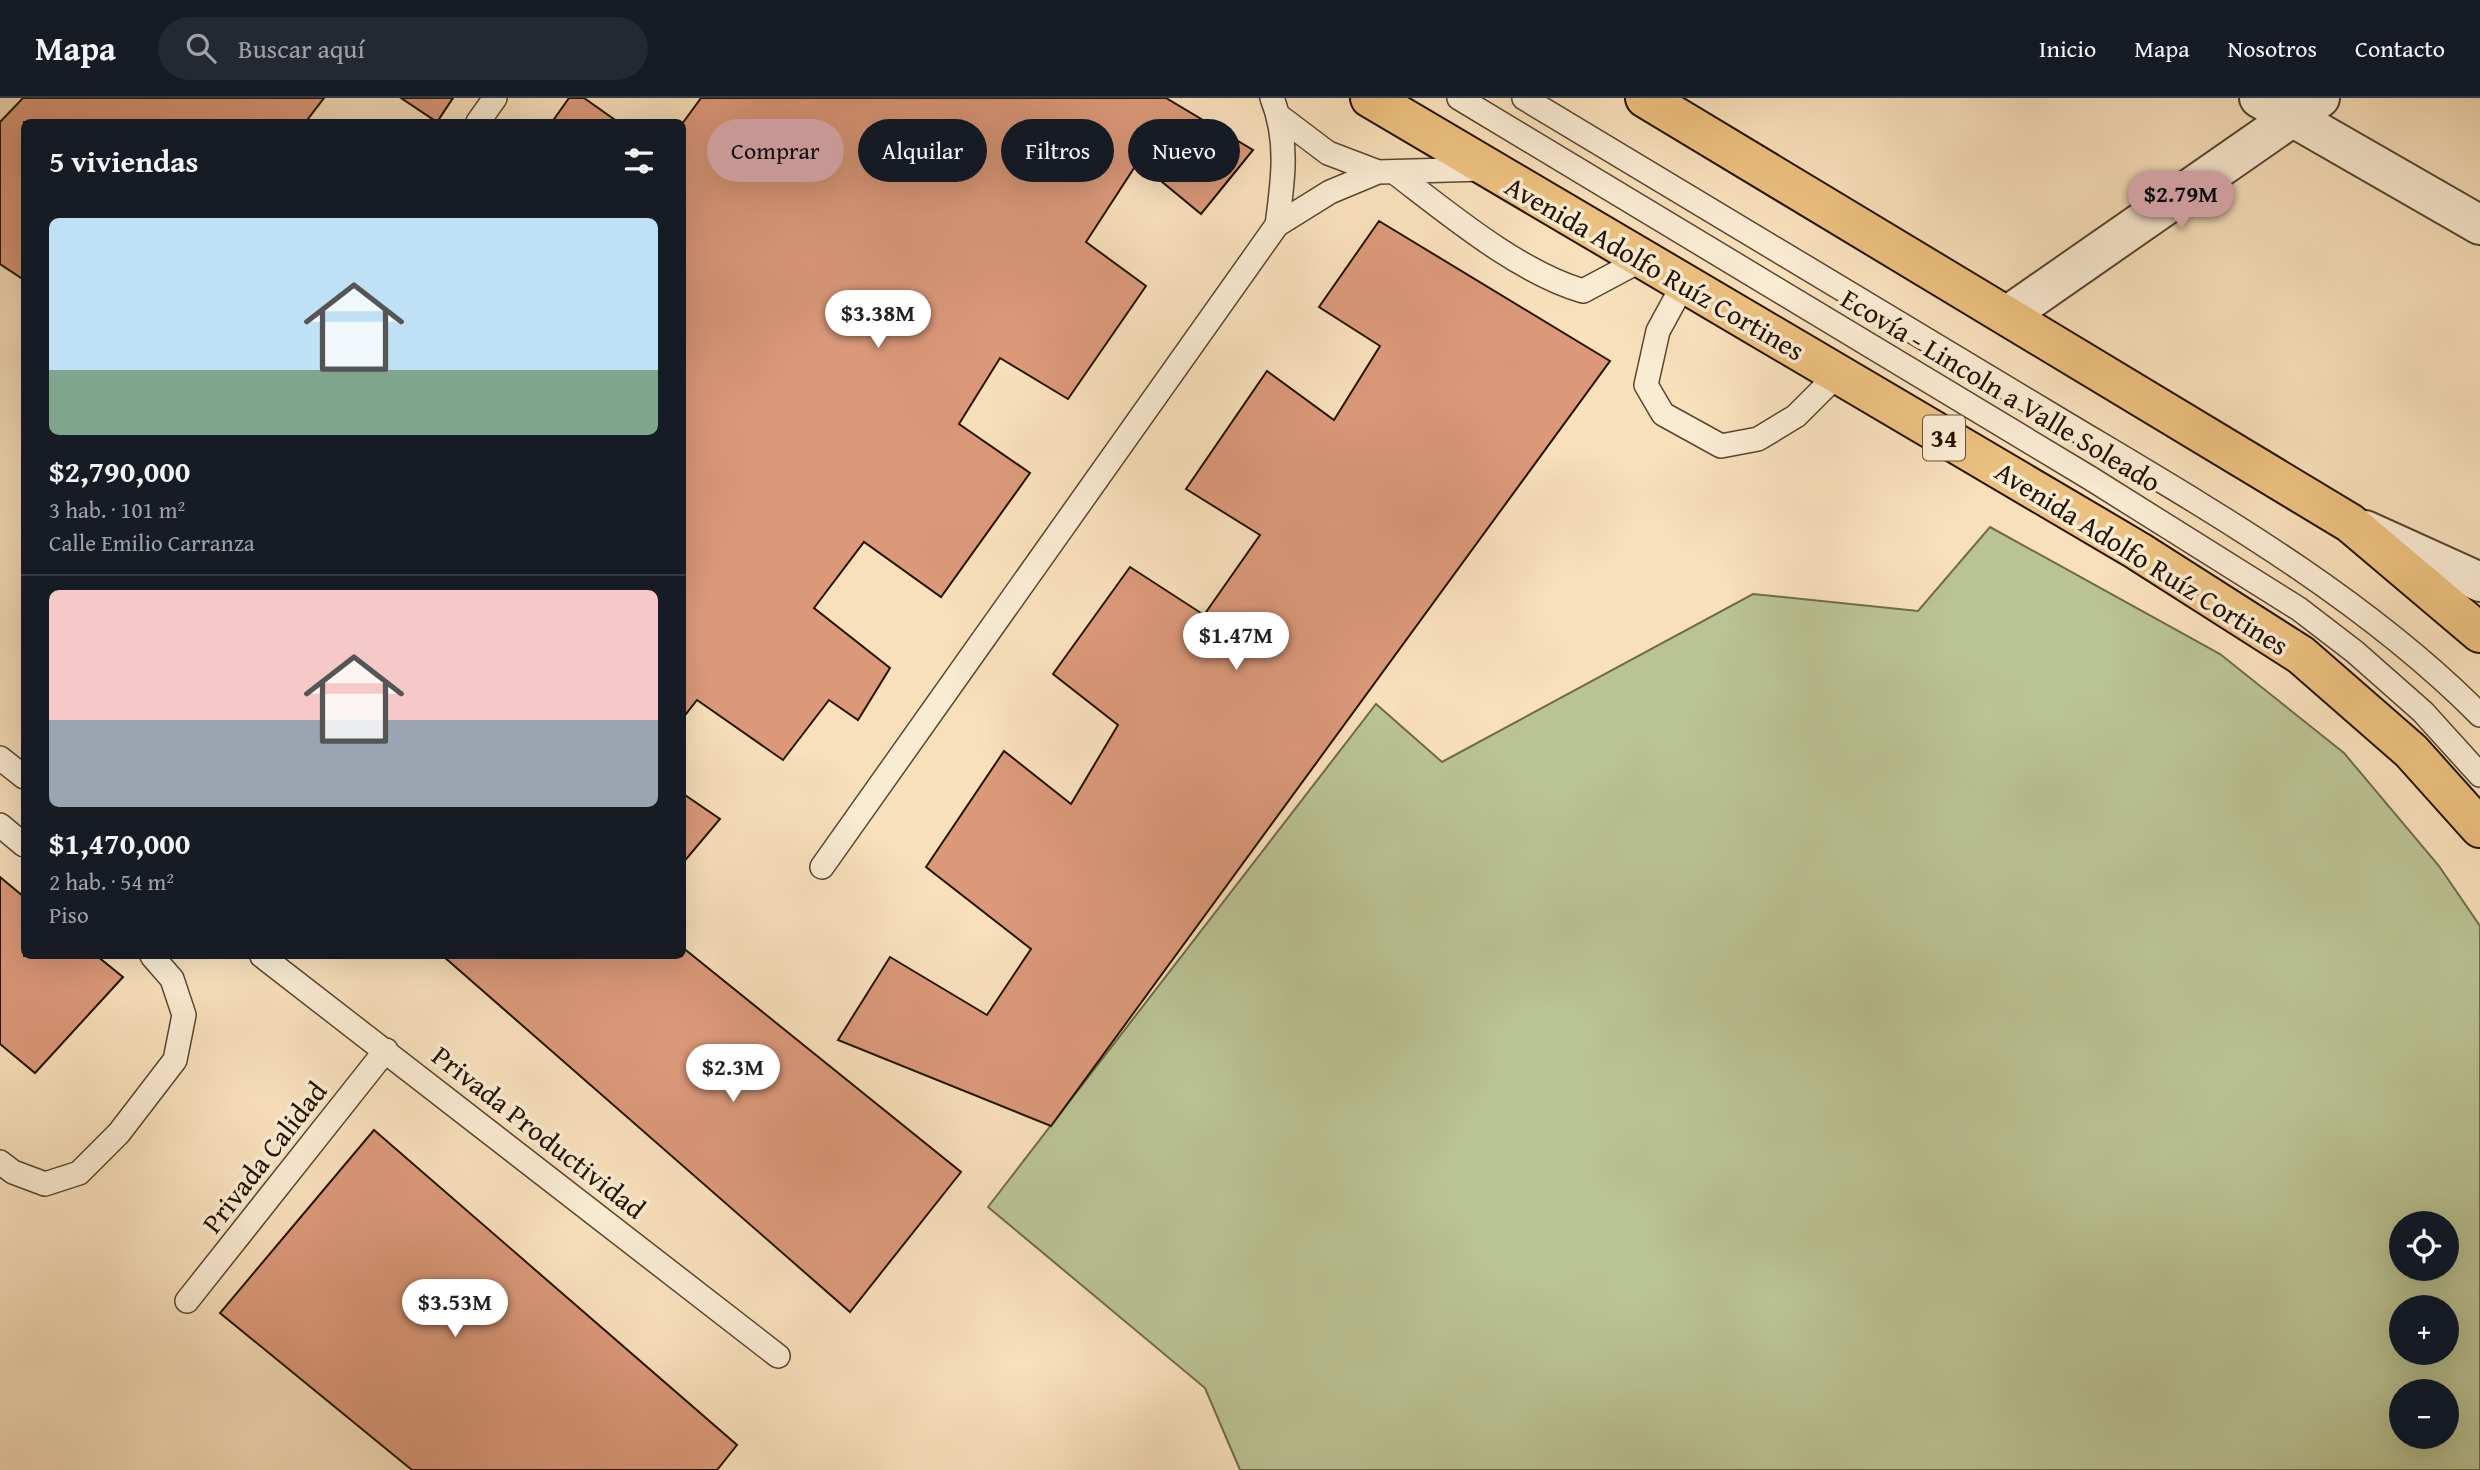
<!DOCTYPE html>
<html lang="es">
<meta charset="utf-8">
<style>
:root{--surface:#171b24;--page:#242831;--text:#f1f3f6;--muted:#9ea1a6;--line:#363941;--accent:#c59692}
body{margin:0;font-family:"Gentium Book Plus",serif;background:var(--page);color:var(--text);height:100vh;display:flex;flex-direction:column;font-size:26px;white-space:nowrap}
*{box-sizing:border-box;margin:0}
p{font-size:23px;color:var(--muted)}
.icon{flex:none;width:38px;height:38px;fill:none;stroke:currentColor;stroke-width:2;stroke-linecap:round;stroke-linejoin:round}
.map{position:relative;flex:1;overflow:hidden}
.sheet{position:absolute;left:21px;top:21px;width:665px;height:840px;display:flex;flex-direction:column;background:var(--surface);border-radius:10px;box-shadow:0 7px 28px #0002}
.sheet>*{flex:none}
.banner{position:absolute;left:707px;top:21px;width:665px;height:63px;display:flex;gap:14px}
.fabs{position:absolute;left:2389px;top:1113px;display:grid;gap:14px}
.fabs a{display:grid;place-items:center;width:70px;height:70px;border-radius:50%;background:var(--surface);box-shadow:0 7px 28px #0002;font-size:35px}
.price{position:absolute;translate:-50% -60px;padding:0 16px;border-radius:24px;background:#fff;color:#222;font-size:23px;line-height:46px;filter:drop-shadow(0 2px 4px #0008)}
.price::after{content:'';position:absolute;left:50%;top:42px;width:21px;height:16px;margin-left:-10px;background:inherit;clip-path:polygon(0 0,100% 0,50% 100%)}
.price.on{background:var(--accent);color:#111}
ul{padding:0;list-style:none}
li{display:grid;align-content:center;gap:14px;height:371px;padding:0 28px}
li+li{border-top:2px solid var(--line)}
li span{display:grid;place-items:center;height:217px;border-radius:10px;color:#555}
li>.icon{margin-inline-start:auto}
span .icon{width:126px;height:126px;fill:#fffc;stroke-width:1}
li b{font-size:30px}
h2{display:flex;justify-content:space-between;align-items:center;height:84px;padding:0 28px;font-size:30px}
.pill{padding:0 24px;border-radius:32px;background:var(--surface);box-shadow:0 7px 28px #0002;font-size:24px;line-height:63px}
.pill.on{background:var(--accent);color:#111}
header{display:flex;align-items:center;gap:42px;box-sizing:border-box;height:98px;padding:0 35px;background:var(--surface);border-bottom:2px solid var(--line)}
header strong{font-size:33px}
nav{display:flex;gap:38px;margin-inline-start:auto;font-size:24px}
.search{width:490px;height:63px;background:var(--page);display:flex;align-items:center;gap:18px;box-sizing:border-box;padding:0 24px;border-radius:38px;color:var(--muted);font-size:26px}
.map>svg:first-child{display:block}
.green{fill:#bac393;stroke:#6f6b4a;stroke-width:2;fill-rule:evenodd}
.building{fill:#db997a;stroke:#241300;stroke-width:2}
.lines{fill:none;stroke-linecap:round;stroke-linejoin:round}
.service-casing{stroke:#59462f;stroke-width:26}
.minor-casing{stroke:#59462f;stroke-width:42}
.primary-casing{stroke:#241300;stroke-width:42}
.service{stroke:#faebd3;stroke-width:23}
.minor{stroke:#faebd3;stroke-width:38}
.primary{stroke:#ecc07e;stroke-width:38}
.labels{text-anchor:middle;stroke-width:7;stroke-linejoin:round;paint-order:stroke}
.shield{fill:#faebd3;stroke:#64543f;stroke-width:2}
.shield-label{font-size:26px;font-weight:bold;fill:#241300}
.street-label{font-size:28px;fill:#241300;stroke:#faebd3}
</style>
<header>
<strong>Mapa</strong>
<div class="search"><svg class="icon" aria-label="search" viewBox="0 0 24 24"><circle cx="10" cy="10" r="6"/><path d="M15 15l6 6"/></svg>Buscar aquí</div>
<nav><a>Inicio</a><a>Mapa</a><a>Nosotros</a><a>Contacto</a></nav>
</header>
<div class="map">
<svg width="2480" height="1372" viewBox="0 0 2480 1372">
<rect width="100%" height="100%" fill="#f8e0bb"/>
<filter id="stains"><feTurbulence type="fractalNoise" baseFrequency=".00286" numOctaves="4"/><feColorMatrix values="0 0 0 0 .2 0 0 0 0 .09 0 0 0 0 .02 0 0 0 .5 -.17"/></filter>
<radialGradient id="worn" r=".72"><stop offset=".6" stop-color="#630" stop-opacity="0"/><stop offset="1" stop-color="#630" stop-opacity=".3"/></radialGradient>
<!-- green -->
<path class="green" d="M1990,429L2220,556L2344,655L2439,768L2480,828V1372H1240L1205,1290L988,1109L1376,606L1442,664L1753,496L1918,513ZM2401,1125H2446V1171H2401ZM2401,1209H2446V1255H2401ZM2401,1293H2446V1339H2401Z"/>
<!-- building -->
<path class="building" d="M23,0H324L308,21L313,24H24V182L0,166V24Z
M401,0H453L437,24Z
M569,0H584L618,24H552Z
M701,0H1166L1253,52L1201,116L1138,64L1086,144L1146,188L1068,301L1000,260L959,326L1030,375L941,499L864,444L814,510L890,570L858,622L829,602L783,662L697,602L682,621V26Z
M1379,123L1610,263L1051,1028L838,942L890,859L987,917L1031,851L926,769L1004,653L1071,706L1118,627L1053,576L1130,469L1204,517L1260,437L1186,391L1267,273L1334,322L1380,248L1319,209Z
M682,695L720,721L682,766Z
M0,779L24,799V858H97L123,879L35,975L0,946Z
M682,849L961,1074L850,1214L443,858H682Z
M374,1032L737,1347L717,1372H412L220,1215Z"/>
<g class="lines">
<defs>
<path id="service" d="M1272,0C1289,42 1283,83 1277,127
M1459,0L2090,380L2299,511L2355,554L2423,614L2480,677
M1524,0C1699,105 1874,210 2050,316C2198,405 2358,494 2480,617
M1279,18L1328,55L1378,74L1484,71
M478,24L495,0
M1394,74C1448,115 1518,174 1583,193L1641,162
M1683,187L1658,233L1646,287L1663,316L1721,348L1758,341L1796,318L1837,277
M0,660L24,679
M0,727L24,747
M822,769L1277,127L1330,94L1378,74
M262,858L778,1258
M0,1064L13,1074L45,1086L79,1075L119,1035L175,962L184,917L172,881L152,858
M187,1203L386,952"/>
<path id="minor" d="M2259,0L2480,127
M2008,217L2320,0
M2365,432L2480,484"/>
<path id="primary" d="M1370,0L2138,453L2301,557L2411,653L2480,730
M1645,0L2350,425L2480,535"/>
</defs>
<!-- service casing -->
<use href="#service" class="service-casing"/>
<!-- minor casing -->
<use href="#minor" class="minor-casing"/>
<!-- primary casing -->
<use href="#primary" class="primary-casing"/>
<!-- service -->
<use href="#service" class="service"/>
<!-- minor -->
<use href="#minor" class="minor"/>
<!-- primary -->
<use href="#primary" class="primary"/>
</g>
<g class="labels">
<!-- shield labels -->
<rect class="shield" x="1923" y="317.5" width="42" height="45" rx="5"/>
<g class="shield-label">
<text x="1944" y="349">34</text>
</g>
<!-- street labels -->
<g class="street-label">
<text transform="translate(1655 170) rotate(30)" y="10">Avenida Adolfo Ruíz Cortines</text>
<text transform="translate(2001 292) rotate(31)" y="10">Ecovía - Lincoln a Valle Soleado</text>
<text transform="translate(2142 460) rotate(32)" y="10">Avenida Adolfo Ruíz Cortines</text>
<text transform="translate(539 1034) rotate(38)" y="10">Privada Productividad</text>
<text transform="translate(264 1059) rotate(-52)" y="10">Privada Calidad</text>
</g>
</g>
<rect width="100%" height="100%" filter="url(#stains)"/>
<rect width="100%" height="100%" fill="url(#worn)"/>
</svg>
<div class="fabs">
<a><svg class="icon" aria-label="locate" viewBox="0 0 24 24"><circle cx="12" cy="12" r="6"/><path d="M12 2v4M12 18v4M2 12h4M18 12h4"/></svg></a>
<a>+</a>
<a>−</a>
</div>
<b class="price on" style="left:2181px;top:133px">$2.79M</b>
<b class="price" style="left:878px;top:252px">$3.38M</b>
<b class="price" style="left:1236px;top:574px">$1.47M</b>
<b class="price" style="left:733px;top:1006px">$2.3M</b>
<b class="price" style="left:455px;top:1241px">$3.53M</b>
<div class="banner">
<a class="pill on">Comprar</a>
<a class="pill">Alquilar</a>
<a class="pill">Filtros</a>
<a class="pill">Nuevo</a>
</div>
<section class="sheet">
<h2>5 viviendas<svg class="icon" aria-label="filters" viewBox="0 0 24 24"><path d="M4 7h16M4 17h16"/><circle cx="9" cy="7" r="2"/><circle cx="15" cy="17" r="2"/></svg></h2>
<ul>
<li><span style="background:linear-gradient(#bfe0f5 70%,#7fa58c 0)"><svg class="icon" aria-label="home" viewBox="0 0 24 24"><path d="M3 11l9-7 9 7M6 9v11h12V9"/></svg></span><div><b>$2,790,000</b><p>3 hab. · 101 m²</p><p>Calle Emilio Carranza</p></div></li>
<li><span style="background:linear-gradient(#f6c9c9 60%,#9aa5b1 0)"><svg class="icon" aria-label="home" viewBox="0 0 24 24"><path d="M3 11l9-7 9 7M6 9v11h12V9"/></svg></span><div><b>$1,470,000</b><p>2 hab. · 54 m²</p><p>Piso</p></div></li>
</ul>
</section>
</div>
